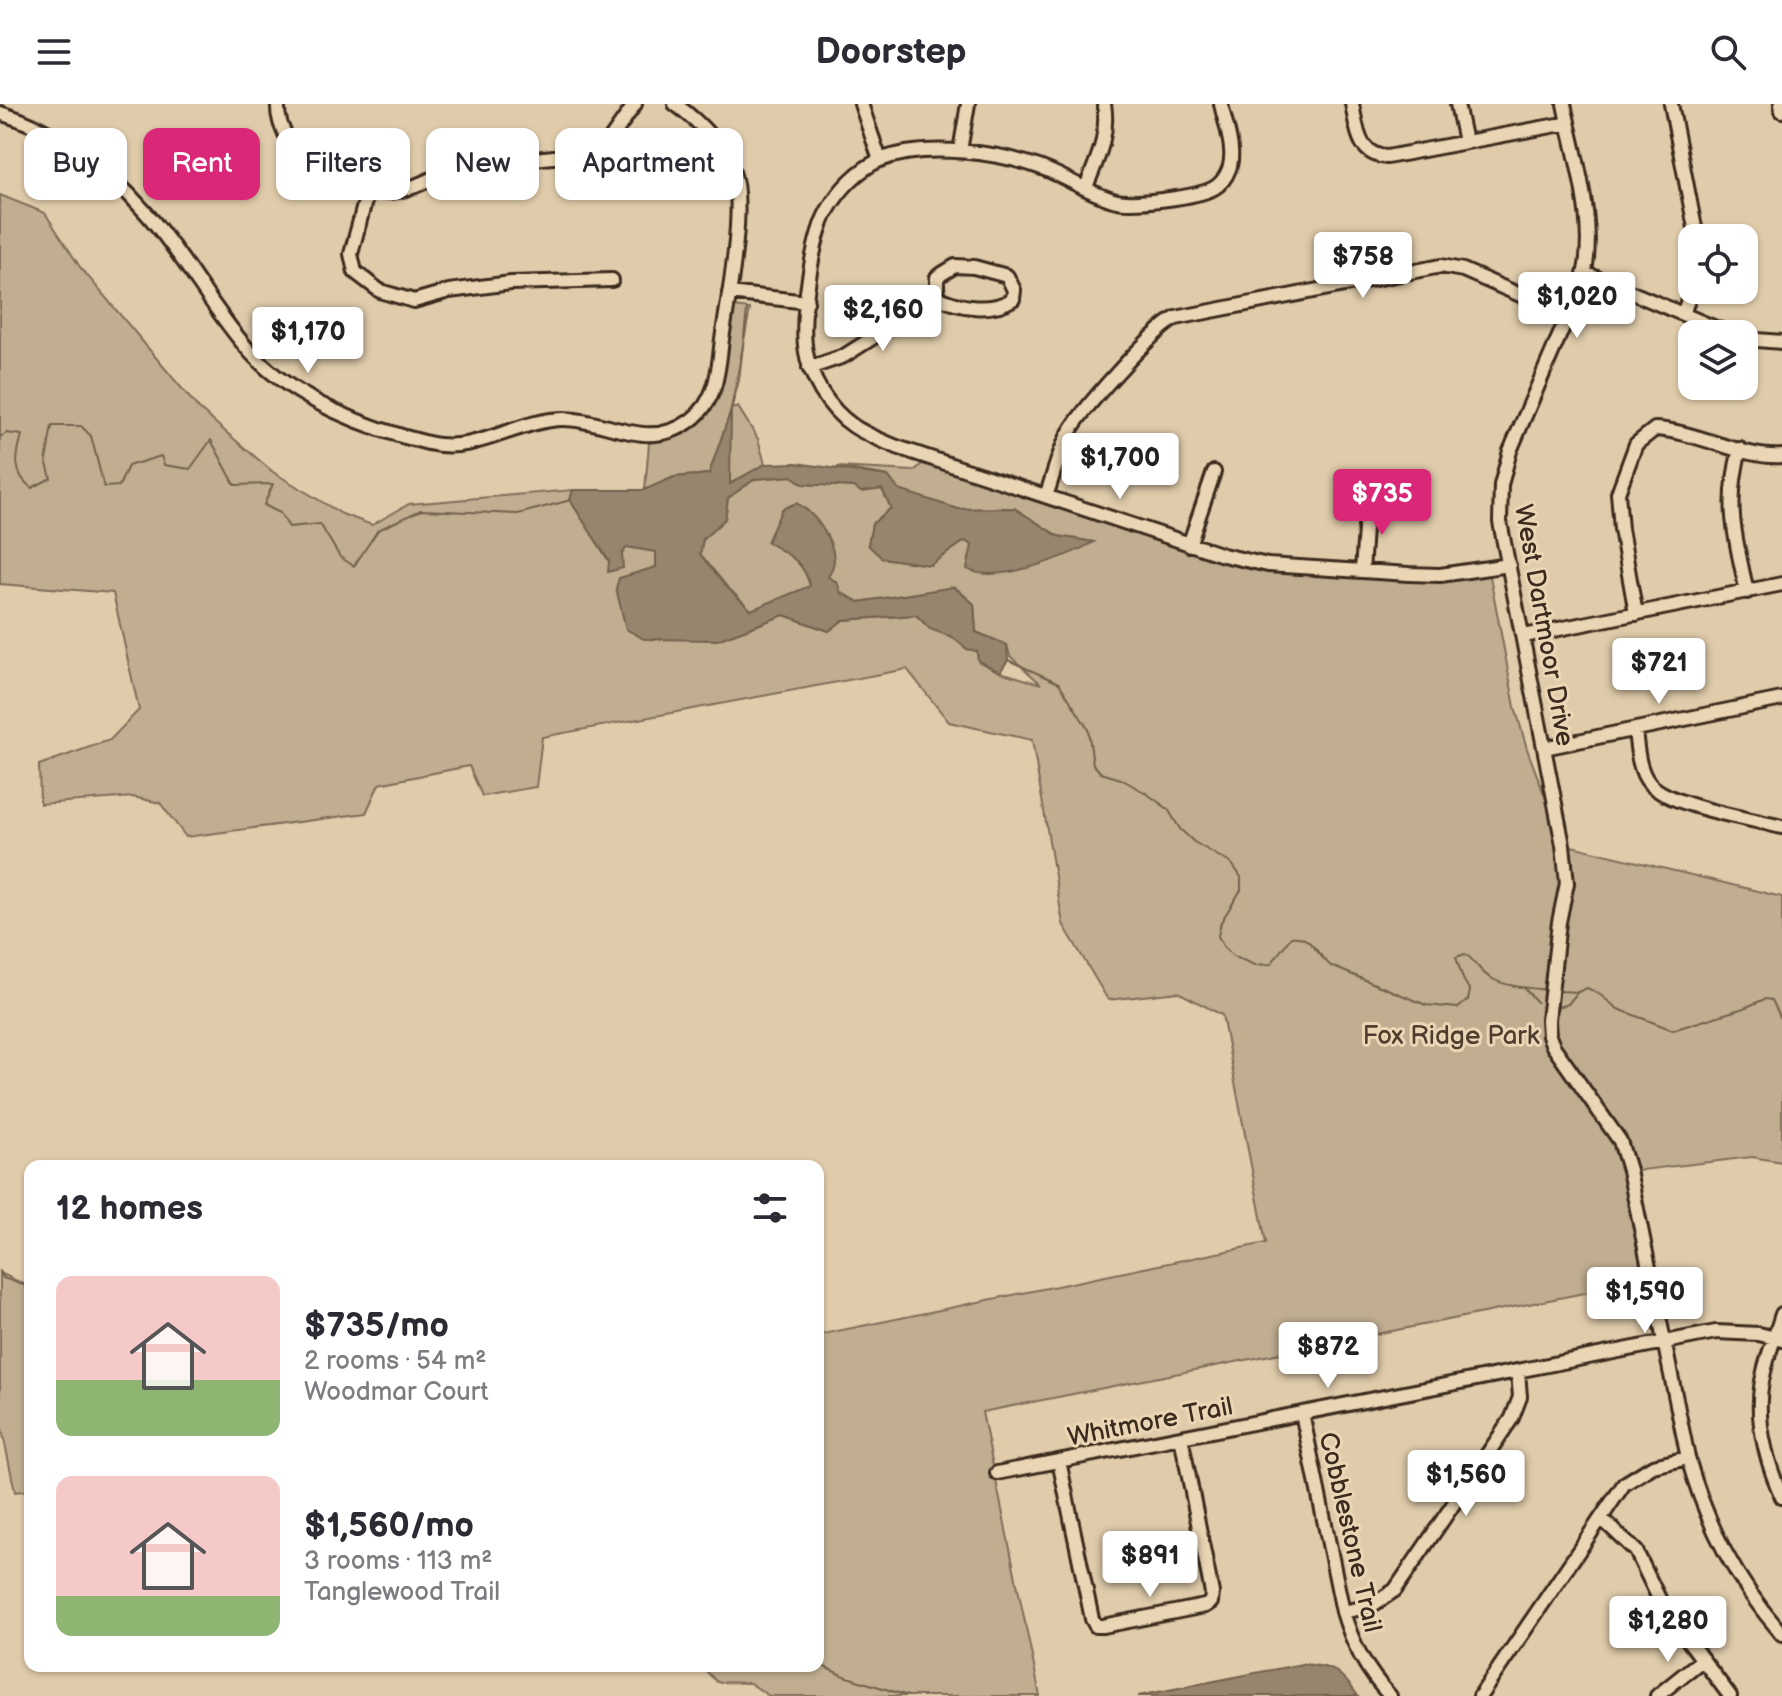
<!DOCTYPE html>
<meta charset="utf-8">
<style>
:root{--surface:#fff;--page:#f2f2f3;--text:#2b2b33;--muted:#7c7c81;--accent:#db2777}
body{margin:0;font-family:"Balsamiq Sans",sans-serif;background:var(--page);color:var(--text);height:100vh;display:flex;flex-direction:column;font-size:30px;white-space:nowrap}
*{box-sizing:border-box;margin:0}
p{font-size:26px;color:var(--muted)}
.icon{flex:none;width:44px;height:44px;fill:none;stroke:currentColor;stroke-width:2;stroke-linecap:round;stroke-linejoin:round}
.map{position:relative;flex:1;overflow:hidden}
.panel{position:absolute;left:24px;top:1056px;width:800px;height:512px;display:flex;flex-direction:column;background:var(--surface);border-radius:16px;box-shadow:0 2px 6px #0004}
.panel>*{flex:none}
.top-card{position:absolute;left:24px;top:24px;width:800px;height:72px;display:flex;gap:16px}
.controls{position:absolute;left:1678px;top:120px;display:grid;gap:16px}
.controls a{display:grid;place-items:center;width:80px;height:80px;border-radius:16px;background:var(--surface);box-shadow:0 2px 6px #0004;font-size:40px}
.price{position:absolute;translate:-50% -68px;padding:0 18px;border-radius:8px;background:#fff;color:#222;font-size:26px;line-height:52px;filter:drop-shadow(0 2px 4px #0008)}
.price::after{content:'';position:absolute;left:50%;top:48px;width:24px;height:18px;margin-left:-12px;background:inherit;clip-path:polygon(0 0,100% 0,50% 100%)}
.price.on{background:var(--accent);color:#fff}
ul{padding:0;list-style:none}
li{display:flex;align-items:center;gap:24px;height:200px;padding:0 32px}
li span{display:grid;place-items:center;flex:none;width:224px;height:160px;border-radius:16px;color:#555}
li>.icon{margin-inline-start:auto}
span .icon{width:96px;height:96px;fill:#fffc;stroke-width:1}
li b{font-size:34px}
h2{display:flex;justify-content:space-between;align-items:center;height:96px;padding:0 32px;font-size:34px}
.chip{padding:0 28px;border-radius:16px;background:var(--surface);box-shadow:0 2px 6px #0004;font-size:28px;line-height:72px}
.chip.on{background:var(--accent);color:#fff}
header{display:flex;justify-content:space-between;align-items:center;height:104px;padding:0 32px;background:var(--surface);font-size:36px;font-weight:700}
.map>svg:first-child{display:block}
.green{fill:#c1ae91;stroke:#7e6c58;stroke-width:2}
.water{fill:#98856d;stroke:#73614d;stroke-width:2}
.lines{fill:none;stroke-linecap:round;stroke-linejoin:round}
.stream{stroke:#73614d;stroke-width:2}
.minor-casing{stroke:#3b2a1e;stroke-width:18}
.minor{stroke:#ead6b4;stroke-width:12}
.labels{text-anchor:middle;stroke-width:6;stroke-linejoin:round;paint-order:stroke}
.street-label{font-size:26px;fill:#3b2a1e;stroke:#ead6b4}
.park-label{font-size:26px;fill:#4f3e2f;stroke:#ead6b4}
</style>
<header><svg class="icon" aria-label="menu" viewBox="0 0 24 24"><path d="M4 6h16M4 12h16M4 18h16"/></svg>Doorstep<svg class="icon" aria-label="search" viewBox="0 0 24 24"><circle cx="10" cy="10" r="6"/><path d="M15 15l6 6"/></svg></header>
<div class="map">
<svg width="1782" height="1592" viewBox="0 0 1782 1592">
<rect width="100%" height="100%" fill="#e0ccab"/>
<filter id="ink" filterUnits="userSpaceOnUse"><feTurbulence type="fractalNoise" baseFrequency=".0125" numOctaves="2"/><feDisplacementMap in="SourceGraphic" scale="16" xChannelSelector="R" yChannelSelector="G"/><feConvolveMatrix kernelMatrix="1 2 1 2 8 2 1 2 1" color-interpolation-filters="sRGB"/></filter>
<g filter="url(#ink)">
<!-- green -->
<path class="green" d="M0,91L45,109L80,163L199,305L273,368L342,410L372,421L409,400L573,386L570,396L609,457L622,450L627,443L656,448V463L620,474L717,536L784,511L829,527L843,516L916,511L930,525L952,533L967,545L977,547L978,557L1000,568L1041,580L1010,552L1007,541L976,528L974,500L955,483L859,498L841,489L828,474L767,437C791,452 802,454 811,483L751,506L726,482L700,450L703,435L725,415L728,394L755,375L792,372L803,380L854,383L861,388L882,385L891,404L872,420L868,441L882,454L930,461L965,437L972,441L1093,438L1058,432L1014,404L958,405L898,386L888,372L837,363L914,367L923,359L1242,463L1422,478L1490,472L1515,603L1527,645L1563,740L1782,793V1058L1752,1053L1624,1068L1645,1177L982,1308L1040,1592H769L750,1579L717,1578L701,1562H818V1427H820L818,1416V1231L1266,1139L1222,911L1178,888L1108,896L1063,820L1032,636L949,618L907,565L542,633L536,683L482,692L469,662L379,680L366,709L186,733L160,699L133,693L40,700L39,661L110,636L139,606L113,489L0,480Z
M733,203L750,205L731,305L738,303L758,335L765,360L729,380L730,309L709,370L674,373L645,386L649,339C729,320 723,271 733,203Z
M0,1169L30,1183V1386L15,1388L0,1316Z"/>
<!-- water -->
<path class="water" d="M731,306L730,380L765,360L796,359L888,372L899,386L958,405L1014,404L1058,432L1094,438C1067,453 995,481 967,465L972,441L965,437L930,461L882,454L868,441L872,420L891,404L882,385L861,388L854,383L803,380L792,372L755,375L728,394L725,415L703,435L700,450L726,482L751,506L810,482C803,456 789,451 767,438L782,405L796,399C814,408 833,434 834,455C834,462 831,468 828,473L837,478L841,489L859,498L954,483L974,500L976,528L1007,541L1008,556L1000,568L978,557L977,547L967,545L952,533L930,525L916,511L843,516L829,527L784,511L717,536L644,535L626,525L616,484L619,474L656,463V448L627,443L622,450L623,464L608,468L609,457L570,396L573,386H644L674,373L709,370Z
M1302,1560C1333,1562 1340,1566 1358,1592H1138Z"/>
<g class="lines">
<!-- stream -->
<path class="stream" d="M731,306L739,276L747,206
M0,333L7,329L22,331C16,352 12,370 32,384L51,374L46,356L52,322H81L91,332L104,383L119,382L128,362L161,352L164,361L190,365L211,336L235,381L273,380L264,401L280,409L289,423L320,420L340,453L354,462L378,426L421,406L518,410L571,396
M1008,556L1059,579L1088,625L1093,660L1101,669L1121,675L1146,689L1168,705L1180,725L1194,738L1232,760L1241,773V786L1221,818L1218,832L1223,842L1233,852L1255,861L1271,860L1291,833C1311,830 1316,850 1331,862L1426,901L1458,904L1468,896L1470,887L1463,875L1456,853L1465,850C1475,856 1479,867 1489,873C1505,883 1529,884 1548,886
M1524,884L1537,898
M1558,887L1578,888L1587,884L1599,890L1618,905L1673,926L1744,904L1765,895L1772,896L1782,917
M1558,903L1568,900L1577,889
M0,1167L3,1174L24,1181L30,1189
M818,1560L844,1572L908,1592"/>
<defs>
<path id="minor" d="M278,0C275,49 344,89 388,88C414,88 439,68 464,62L583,50L607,40L635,0
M861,0L880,56
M1221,0C1225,19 1236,47 1229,65C1226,73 1221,80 1214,84C1198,93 1131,102 1113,96C1090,89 1069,75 1047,66C1002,48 925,38 880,56C859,65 839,86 828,106C812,133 800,217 806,248C808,262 814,275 821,287C842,321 863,329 897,343L1223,451L1268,461L1409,470L1440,471L1509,461
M1352,0C1357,24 1357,51 1387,53L1568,19
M1457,0L1465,38
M1564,0C1575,54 1600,129 1581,181L1510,347L1501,381L1500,418L1563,741L1567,779L1559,818L1548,916L1549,932L1553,942L1620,1037L1629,1066L1688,1354C1707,1422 1736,1477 1782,1530
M1671,0L1697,134
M1781,0L1782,7
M0,9C58,26 108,65 147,110C186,154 213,207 252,250C294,296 369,325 428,339C476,351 516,316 563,315C608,315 647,348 690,317C701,309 710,296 714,283C719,268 720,251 722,235C728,197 746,101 733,68C721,39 700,18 675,0
M960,47L968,0
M1086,83C1098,54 1109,31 1104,0
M368,86L351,150L355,168L380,187L414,197L449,187L511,179L612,176
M955,162L974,163L1007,172L1014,186L1013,195C991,209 960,204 937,193V173Z
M1585,169L1730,230
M729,189L807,198
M1683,210L1692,185
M1744,235L1782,238
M809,264L844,252L937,193
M1740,345C1725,403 1735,432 1747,488
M1046,392C1053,373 1058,351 1067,333C1078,309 1153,226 1176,214L1441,162L1463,166L1568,212
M1189,441L1214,368
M1362,467L1367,396
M1636,510L1621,425L1618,389L1636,340L1655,325C1696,327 1744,355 1782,352
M1524,532L1782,480
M1635,626C1637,643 1638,667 1650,680C1670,702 1751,715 1782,723
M1544,644L1782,595
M1782,1210C1774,1237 1761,1266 1760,1295C1758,1326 1769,1365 1782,1393
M1302,1309L1343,1508C1353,1541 1366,1566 1390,1592
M1059,1357L1092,1515L1096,1522H1103L1205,1502L1211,1498L1212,1489L1181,1333
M997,1369L1716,1228L1759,1230L1782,1236
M1602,1415L1636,1447L1663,1503L1730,1592
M1343,1508L1371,1502L1395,1486L1512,1314L1520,1293L1518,1267
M1480,1592L1624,1380L1653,1362L1688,1354
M1657,1592L1702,1556"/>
</defs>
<!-- minor casing -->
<use href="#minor" class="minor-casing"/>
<!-- minor -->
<use href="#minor" class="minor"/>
</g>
</g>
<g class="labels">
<!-- street labels -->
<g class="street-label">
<text transform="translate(1545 521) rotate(80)" y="9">West Dartmoor Drive</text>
<text transform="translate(1150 1317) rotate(-11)" y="9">Whitmore Trail</text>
<text transform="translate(1351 1428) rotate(77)" y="9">Cobblestone Trail</text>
</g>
<!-- park labels -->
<g class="park-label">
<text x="1451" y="940">Fox Ridge Park</text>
</g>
</g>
</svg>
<div class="controls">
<a><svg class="icon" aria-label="locate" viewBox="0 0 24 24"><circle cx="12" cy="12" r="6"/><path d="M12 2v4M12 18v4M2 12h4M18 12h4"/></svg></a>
<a><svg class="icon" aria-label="layers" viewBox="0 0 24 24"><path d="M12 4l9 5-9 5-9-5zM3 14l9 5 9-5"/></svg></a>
</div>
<b class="price" style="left:1363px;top:196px">$758</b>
<b class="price" style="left:1577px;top:236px">$1,020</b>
<b class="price" style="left:883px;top:249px">$2,160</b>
<b class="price" style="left:308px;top:271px">$1,170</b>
<b class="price" style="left:1120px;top:397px">$1,700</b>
<b class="price on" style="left:1382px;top:433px">$735</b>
<b class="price" style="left:1659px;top:602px">$721</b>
<b class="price" style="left:1645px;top:1231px">$1,590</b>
<b class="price" style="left:1328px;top:1286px">$872</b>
<b class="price" style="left:1466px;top:1414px">$1,560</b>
<b class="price" style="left:1150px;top:1495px">$891</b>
<b class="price" style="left:1668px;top:1560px">$1,280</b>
<div class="top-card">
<a class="chip">Buy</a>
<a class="chip on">Rent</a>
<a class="chip">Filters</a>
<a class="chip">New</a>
<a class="chip">Apartment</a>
</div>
<section class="panel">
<h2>12 homes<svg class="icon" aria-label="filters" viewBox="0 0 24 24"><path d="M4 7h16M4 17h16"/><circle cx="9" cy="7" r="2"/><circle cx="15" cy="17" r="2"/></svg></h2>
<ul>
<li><span style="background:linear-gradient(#f6c9c9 65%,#8fb573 0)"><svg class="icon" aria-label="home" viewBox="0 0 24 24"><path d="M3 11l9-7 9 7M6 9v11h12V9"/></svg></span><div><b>$735/mo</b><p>2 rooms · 54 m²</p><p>Woodmar Court</p></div></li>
<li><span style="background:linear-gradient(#f6c9c9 75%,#8fb573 0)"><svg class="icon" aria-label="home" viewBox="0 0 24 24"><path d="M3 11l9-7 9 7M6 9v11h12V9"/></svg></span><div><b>$1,560/mo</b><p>3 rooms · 113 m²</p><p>Tanglewood Trail</p></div></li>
</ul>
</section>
</div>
